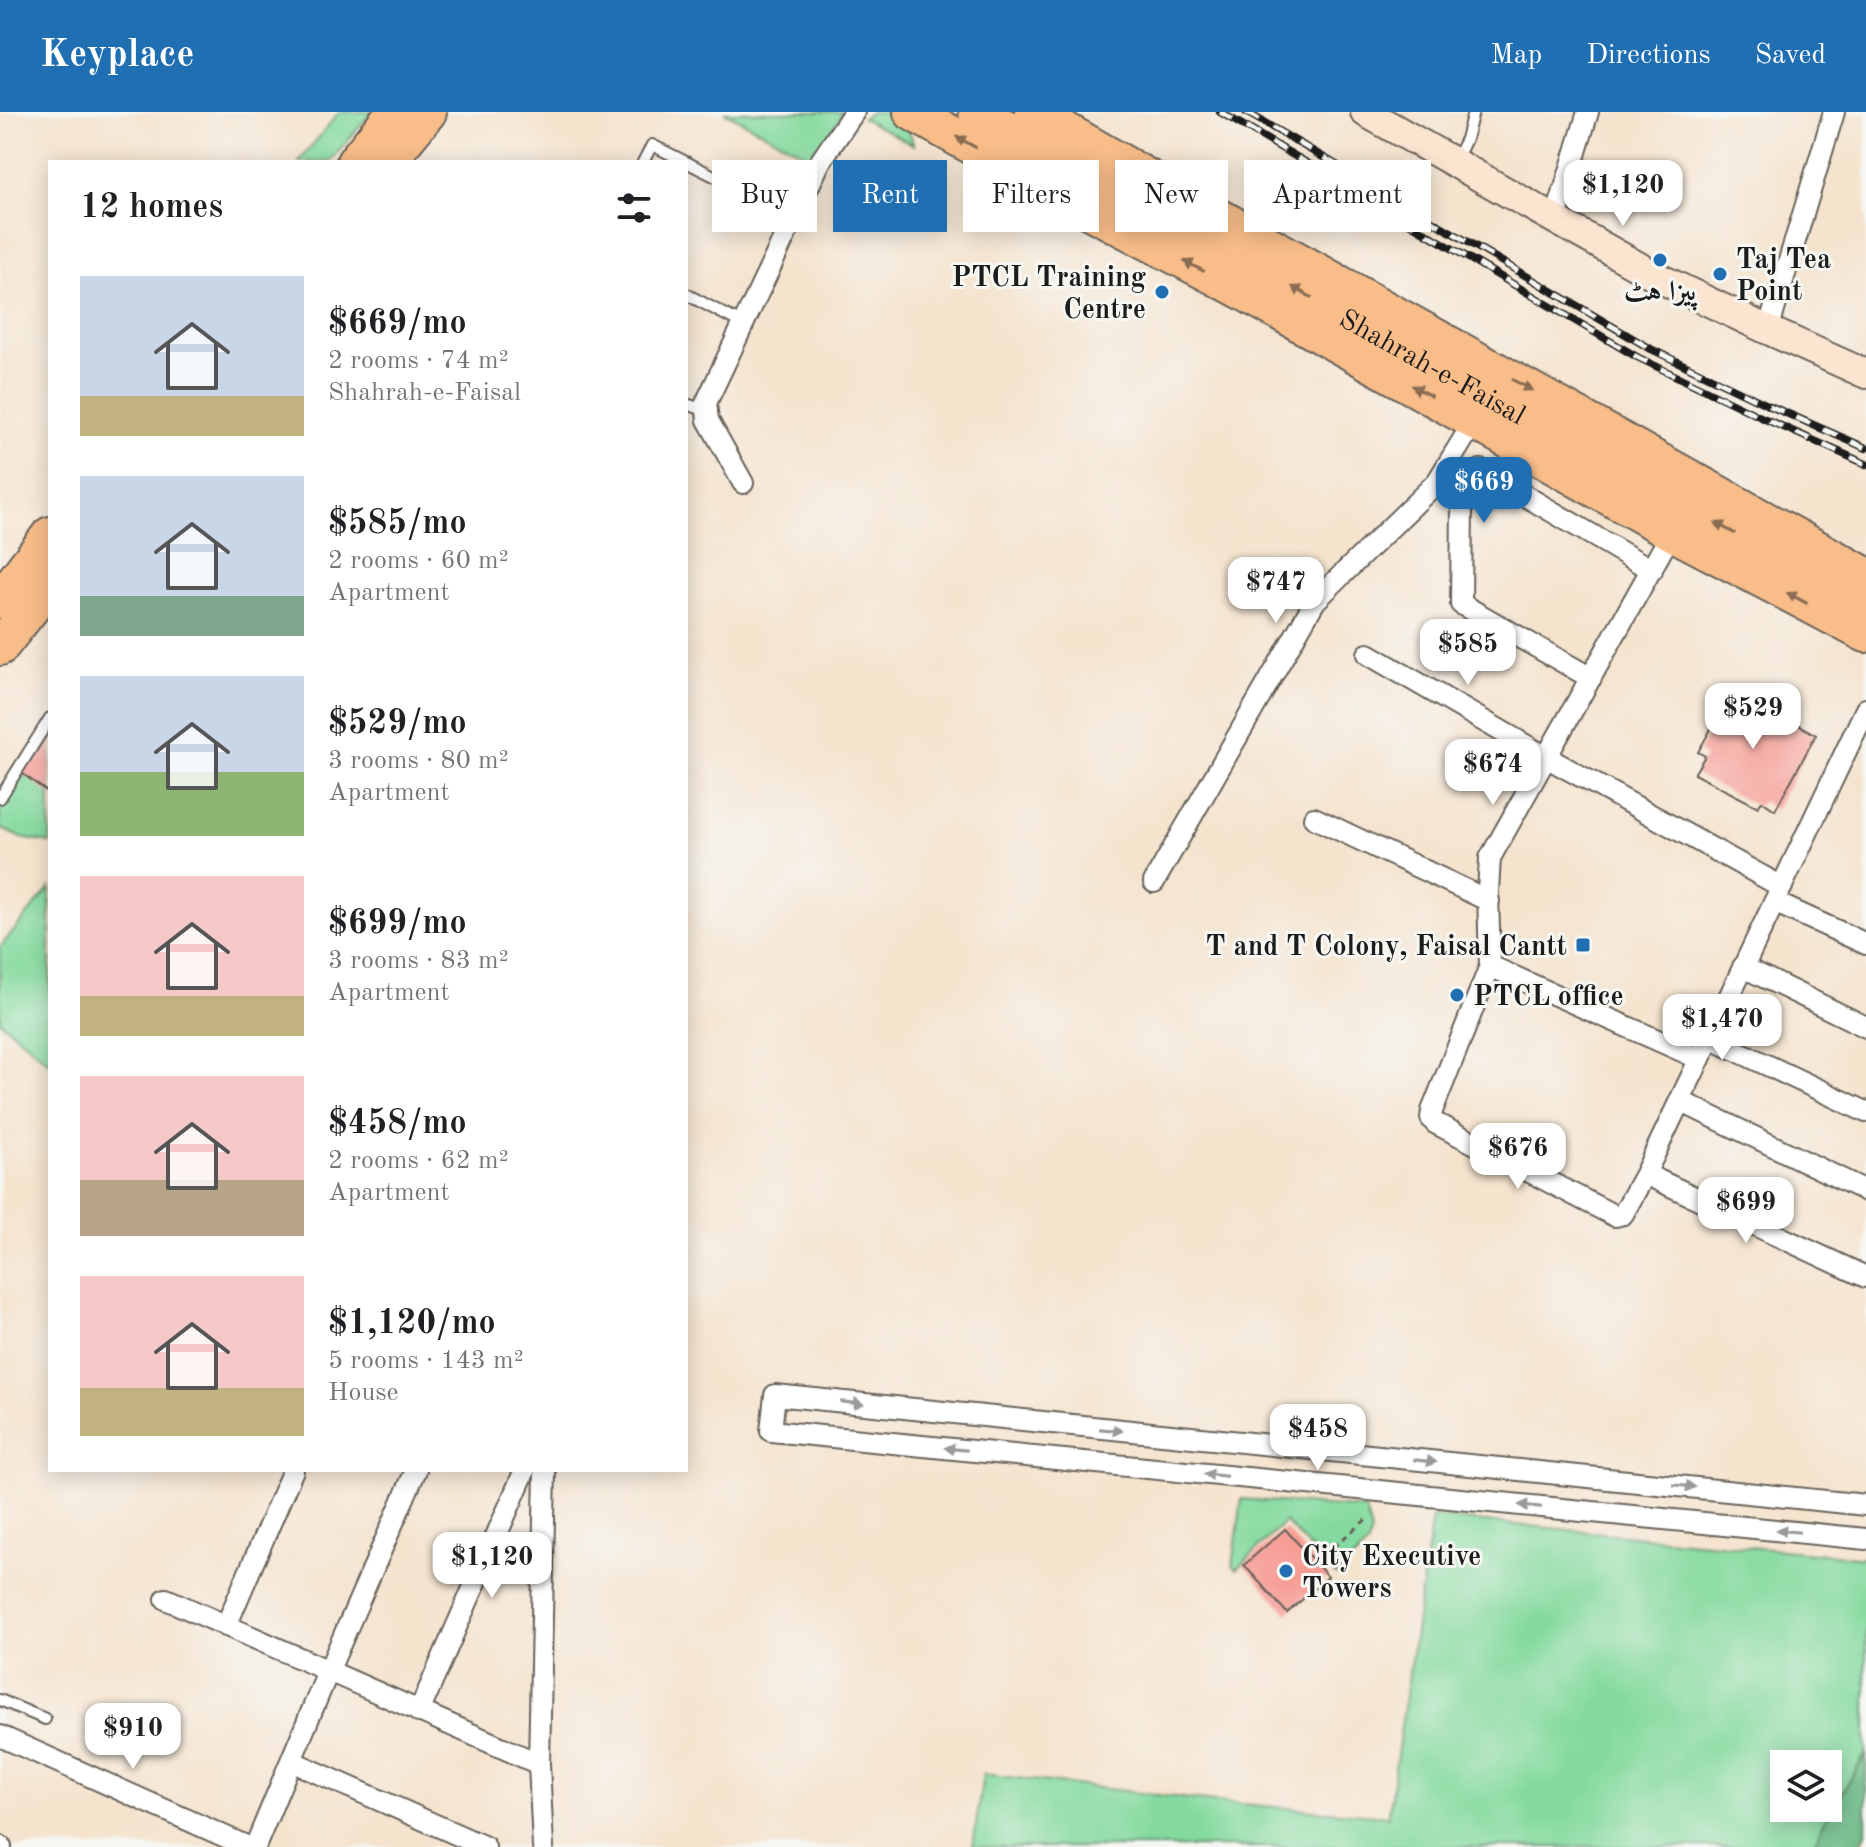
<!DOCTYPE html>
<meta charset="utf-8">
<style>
:root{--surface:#fff;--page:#f2f2f2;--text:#202124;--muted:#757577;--accent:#1f6fb2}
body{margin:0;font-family:"Old Standard TT",Amiri,serif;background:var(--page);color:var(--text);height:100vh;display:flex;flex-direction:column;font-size:30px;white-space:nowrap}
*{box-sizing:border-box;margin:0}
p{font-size:26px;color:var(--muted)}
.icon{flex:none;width:44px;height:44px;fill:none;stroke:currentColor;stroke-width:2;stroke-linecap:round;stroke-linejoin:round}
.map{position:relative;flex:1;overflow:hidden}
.sheet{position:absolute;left:48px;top:48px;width:640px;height:1312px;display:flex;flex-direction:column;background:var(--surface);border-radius:0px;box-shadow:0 4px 20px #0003}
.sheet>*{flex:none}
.guide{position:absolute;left:712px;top:48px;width:760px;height:72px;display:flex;gap:16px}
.fabs{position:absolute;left:1770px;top:1638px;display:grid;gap:16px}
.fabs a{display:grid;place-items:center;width:72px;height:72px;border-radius:0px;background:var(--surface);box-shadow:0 4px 20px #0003;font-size:40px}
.price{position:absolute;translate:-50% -68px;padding:0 18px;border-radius:16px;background:#fff;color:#222;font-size:26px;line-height:52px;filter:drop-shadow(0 2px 4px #0008)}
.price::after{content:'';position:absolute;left:50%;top:48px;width:24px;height:18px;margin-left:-12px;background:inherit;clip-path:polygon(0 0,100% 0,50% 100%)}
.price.on{background:var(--accent);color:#fff}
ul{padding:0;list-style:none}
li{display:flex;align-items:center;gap:24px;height:200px;padding:0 32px}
li span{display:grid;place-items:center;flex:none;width:224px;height:160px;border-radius:0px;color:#555}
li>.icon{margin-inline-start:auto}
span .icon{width:96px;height:96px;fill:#fffc;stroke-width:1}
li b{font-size:34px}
h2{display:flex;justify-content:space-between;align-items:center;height:96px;padding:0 32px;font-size:34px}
.chip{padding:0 28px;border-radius:0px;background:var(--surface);box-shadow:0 4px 20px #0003;font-size:28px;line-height:72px}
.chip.on{background:var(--accent);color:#fff}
header{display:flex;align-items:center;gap:48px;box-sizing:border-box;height:112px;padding:0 40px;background:var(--accent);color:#fff}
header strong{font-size:38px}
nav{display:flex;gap:44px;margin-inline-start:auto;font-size:28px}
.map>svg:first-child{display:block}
.green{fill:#84da9e;stroke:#507b5d;stroke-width:2;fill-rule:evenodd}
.forest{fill:#6bba85;stroke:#446b50;stroke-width:2}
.building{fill:#f69c94}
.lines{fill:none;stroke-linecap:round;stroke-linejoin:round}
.lane-casing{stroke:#68625a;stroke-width:14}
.street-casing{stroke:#68625a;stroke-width:24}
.secondary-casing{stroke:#68625a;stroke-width:32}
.highway-casing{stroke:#68625a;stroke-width:40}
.path{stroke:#68625a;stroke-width:3;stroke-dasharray:6 6;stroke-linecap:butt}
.lane{stroke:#fff;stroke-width:10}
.street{stroke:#fff;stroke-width:20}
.secondary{stroke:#fce5d0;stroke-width:28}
.highway{stroke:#f8bd89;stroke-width:36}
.rail-casing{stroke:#1c1c1c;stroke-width:8}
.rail{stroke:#f6f6f2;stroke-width:5;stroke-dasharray:15;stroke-linecap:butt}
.oneway{fill:#8a6c52}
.oneway2{fill:#999}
.poi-dot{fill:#1f6fb2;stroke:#f6f6f2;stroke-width:3}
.labels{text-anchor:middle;stroke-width:6;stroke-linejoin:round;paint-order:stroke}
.poi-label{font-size:28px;font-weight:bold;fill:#1c1c1c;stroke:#f6f6f2;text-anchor:start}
.street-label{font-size:28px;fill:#1c1c1c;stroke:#f6f6f2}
</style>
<header>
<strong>Keyplace</strong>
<nav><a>Map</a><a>Directions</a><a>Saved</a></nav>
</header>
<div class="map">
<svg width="1866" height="1735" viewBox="0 0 1866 1735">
<rect width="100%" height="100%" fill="#f6f6f2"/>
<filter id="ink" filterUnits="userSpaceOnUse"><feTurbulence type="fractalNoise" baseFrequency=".0125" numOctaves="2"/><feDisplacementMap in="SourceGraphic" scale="16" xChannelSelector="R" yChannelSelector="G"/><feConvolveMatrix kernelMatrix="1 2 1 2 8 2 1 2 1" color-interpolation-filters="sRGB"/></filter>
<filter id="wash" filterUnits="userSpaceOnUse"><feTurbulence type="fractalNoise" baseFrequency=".006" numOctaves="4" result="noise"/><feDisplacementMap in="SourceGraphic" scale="32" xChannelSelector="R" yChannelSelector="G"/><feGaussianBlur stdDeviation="1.8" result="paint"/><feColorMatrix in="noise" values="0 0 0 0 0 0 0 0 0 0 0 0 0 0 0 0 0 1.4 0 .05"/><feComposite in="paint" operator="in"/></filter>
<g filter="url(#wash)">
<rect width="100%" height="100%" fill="#f5e3cd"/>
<!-- green -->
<path class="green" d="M339,0H372L330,50H299Z
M724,0H843L815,47Z
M871,0H892L905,7L914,33L862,6Z
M50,618V731L21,726L0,716V685Z
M50,776V951L0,909V835Z
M1242,1387L1365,1397L1371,1419L1368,1433L1336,1463L1285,1410L1237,1457L1233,1453Z
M1432,1405L1866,1446V1642L1822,1713L1813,1735H973L983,1662L1215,1690L1388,1704ZM1784,1652H1828V1696H1784Z"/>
<!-- forest -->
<path class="forest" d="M1866,1642V1721L1859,1735H1813L1822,1714Z"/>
<g id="blocks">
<!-- building -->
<path class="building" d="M1734,576L1816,623L1775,698L1762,689L1758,695L1694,662L1705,644L1698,640Z
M50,618V682L19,659Z
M1285,1417L1328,1465L1287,1501L1244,1453Z"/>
</g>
</g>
<g filter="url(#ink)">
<use href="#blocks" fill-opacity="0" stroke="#68625a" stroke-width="2"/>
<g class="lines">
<defs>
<path id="lane" d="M1455,49L1466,27L1473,0
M643,50L652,33L794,104
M686,182L743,212
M686,292L705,298
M0,686L50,606
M0,1588L45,1607"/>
<path id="street" d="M1555,109L1588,0
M1768,218L1834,0
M743,371L708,308L706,291L820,50L854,0
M1672,420L1490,746L1488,779L1490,854L1432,999L1431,1006L1435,1011L1615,1104L1623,1102L1645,1062L1866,597
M1368,542L1546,645L1782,775
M1591,566L1461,492L1462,389L1481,358L1652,458
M1314,706L1489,789
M1154,770L1315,489L1437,370L1475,308
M1774,790L1866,832
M1490,854L1700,947
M1743,855L1866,915
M1710,926L1866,1000
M1680,989L1866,1079
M1645,1062L1866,1165
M1866,1393L775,1283L771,1319L1866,1427
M166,1487L539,1652L543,1735
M226,1514L293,1358
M419,1600L525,1358
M0,1624L248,1735
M291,1649L485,1735
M539,1652L545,1358
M0,1734L1,1735
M255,1735L328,1560L416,1358"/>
<path id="secondary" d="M1365,0L1657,165L1768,218L1866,262"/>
<g id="highway">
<path d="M912,0L1063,85L1237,176L1672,420L1866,522"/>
<path id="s1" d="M977,0L1866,495"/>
<path d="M1033,0L1136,59L1866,464"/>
<path d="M355,50L394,1"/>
<path d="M387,50L428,0"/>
<path d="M0,488L50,423"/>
<path d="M0,535L50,472"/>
</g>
</defs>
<!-- lane casing -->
<use href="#lane" class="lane-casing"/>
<!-- street casing -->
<use href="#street" class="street-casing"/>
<!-- secondary casing -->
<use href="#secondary" class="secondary-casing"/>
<!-- highway casing -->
<use href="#highway" class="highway-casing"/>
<!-- path -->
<path class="path" d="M1315,1450L1368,1406"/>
<!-- lane -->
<use href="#lane" class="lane"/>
<!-- street -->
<use href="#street" class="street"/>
<!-- secondary -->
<use href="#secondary" class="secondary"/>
<!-- highway -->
<use href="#highway" class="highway"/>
<defs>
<path id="rail" d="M1220,0L1637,245L1763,306L1866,352
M1246,0L1651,237L1770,294L1866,336"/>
</defs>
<!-- rail casing -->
<use href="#rail" class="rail-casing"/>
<!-- rail -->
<use href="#rail" class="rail"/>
</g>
<!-- one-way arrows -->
<defs><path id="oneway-solid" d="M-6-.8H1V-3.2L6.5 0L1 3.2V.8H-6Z" transform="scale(2)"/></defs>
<g class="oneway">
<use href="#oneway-solid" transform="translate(966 30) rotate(-151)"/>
<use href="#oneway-solid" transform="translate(1194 154) rotate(-152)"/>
<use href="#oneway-solid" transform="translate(1302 180) rotate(-151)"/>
<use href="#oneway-solid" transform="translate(1522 273) rotate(29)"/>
<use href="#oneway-solid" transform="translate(1422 279) rotate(-151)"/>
<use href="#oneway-solid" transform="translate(1725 416) rotate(-151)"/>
<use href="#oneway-solid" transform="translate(1797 486) rotate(-152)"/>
</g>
<g class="oneway2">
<use href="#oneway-solid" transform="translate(852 1291) rotate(6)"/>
<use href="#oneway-solid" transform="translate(1111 1318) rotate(6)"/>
<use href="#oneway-solid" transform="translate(956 1337) rotate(-174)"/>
<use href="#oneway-solid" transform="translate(1425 1349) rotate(6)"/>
<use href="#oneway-solid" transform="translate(1215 1363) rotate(-174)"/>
<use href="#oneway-solid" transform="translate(1684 1374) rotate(6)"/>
<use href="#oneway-solid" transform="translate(1530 1394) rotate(-174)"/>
<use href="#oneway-solid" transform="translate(1788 1419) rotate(-174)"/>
</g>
</g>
<!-- markers -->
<g class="poi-dot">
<circle cx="1660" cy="148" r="8"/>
<circle cx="1720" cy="162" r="8"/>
<circle cx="1162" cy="180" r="8"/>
<rect x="1575" y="825" width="16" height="16" rx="4"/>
<circle cx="1457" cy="883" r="8"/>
<circle cx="1286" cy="1459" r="8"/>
</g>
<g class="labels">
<!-- poi labels -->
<g class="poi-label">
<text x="1736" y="156">Taj Tea<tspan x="1736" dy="32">Point</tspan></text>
<text x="1146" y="174" text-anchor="end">PTCL Training<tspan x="1146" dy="32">Centre</tspan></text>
<text x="1660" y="188" text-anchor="middle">پیزا ہٹ</text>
<text x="1567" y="843" text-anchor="end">T and T Colony, Faisal Cantt</text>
<text x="1473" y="893">PTCL office</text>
<text x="1302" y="1453">City Executive<tspan x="1302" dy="32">Towers</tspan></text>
</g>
<!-- street labels -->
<g class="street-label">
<text dy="10" stroke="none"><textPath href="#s1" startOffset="522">Shahrah-e-Faisal</textPath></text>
</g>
</g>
</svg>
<div class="fabs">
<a><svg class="icon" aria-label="layers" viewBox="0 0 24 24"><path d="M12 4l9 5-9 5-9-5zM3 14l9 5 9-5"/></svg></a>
</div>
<b class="price" style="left:1623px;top:116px">$1,120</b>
<b class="price on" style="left:1484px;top:413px">$669</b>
<b class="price" style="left:1276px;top:513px">$747</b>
<b class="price" style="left:1468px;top:575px">$585</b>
<b class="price" style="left:1753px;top:639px">$529</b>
<b class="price" style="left:1493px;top:695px">$674</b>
<b class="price" style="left:1722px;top:950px">$1,470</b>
<b class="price" style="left:1518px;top:1079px">$676</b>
<b class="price" style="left:1746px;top:1133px">$699</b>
<b class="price" style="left:1318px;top:1360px">$458</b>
<b class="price" style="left:492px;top:1488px">$1,120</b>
<b class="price" style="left:133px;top:1659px">$910</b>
<div class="guide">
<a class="chip">Buy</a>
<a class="chip on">Rent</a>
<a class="chip">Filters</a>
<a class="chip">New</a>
<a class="chip">Apartment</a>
</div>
<section class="sheet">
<h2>12 homes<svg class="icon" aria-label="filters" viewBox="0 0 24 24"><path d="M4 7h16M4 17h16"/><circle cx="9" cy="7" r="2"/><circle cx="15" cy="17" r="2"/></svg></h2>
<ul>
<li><span style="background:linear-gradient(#c9d6e8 75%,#c2b280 0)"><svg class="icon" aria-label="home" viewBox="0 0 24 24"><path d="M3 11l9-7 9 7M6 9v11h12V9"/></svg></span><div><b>$669/mo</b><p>2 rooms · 74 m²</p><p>Shahrah-e-Faisal</p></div></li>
<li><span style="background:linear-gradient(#c9d6e8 75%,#7fa58c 0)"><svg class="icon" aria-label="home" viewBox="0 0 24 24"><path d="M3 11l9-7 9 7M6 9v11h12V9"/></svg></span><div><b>$585/mo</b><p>2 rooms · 60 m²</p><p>Apartment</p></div></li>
<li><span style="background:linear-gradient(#c9d6e8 60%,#8fb573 0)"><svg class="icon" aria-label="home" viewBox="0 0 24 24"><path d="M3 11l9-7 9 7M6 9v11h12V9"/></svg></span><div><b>$529/mo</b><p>3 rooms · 80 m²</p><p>Apartment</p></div></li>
<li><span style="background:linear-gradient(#f6c9c9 75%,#c2b280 0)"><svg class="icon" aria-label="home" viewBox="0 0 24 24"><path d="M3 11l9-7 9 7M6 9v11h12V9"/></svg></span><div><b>$699/mo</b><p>3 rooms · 83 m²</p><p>Apartment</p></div></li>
<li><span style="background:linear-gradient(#f6c9c9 65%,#b9a48a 0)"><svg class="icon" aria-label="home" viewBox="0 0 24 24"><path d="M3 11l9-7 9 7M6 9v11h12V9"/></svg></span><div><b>$458/mo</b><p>2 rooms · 62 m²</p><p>Apartment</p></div></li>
<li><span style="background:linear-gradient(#f6c9c9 70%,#c2b280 0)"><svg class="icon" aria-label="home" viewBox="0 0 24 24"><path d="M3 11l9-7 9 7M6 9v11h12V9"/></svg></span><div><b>$1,120/mo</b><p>5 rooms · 143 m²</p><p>House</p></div></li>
</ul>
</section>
</div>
